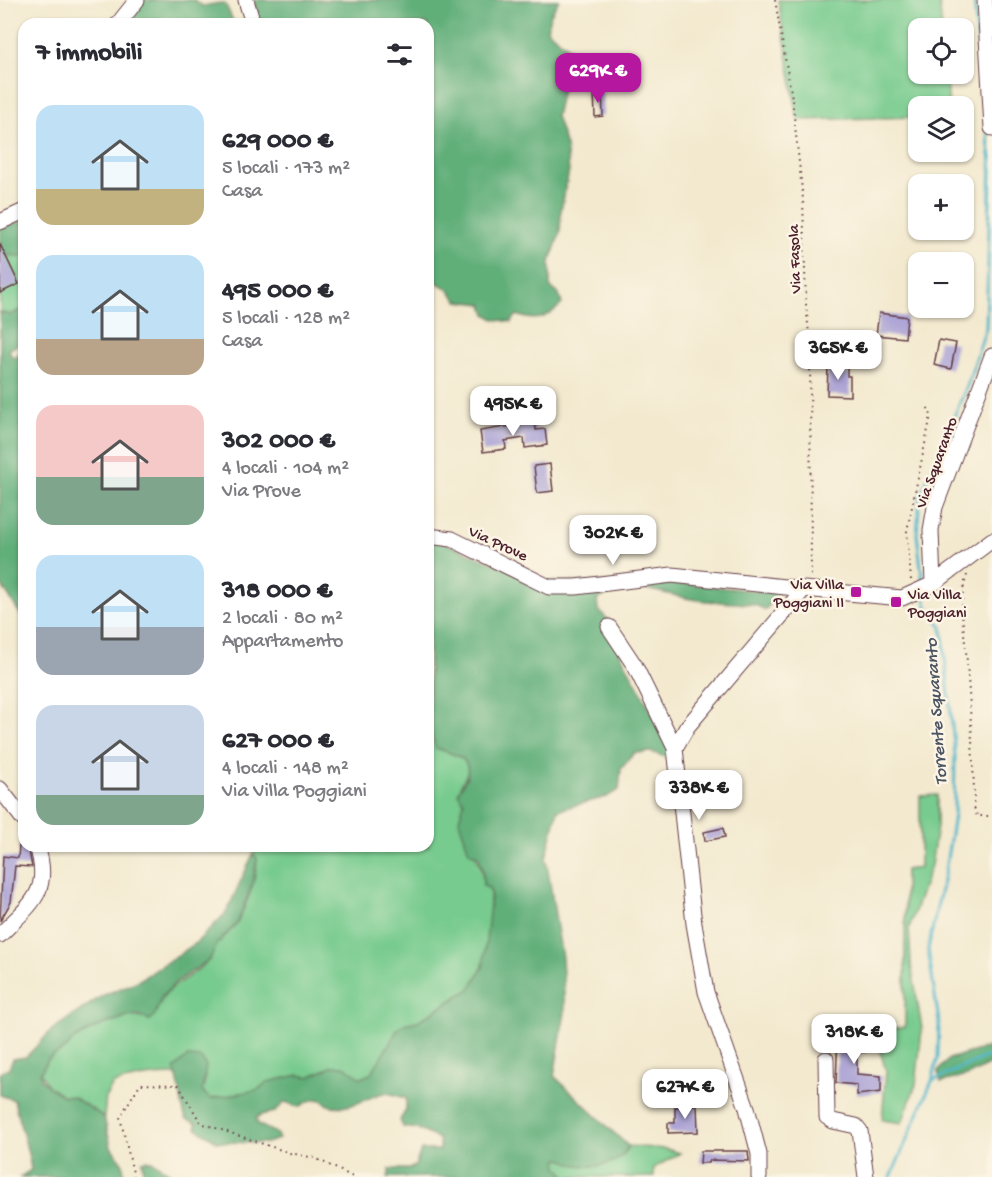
<!DOCTYPE html>
<html lang="it">
<meta charset="utf-8">
<style>
:root{--surface:#fff;--page:#f7f7f7;--text:#2b2b33;--muted:#7c7c81;--accent:#b5179e}
body{margin:0;font-family:"Gochi Hand",sans-serif;background:var(--page);color:var(--text);height:100vh;display:flex;flex-direction:column;font-size:22px;white-space:nowrap}
*{box-sizing:border-box;margin:0}
p{font-size:20px;color:var(--muted)}
.icon{flex:none;width:33px;height:33px;fill:none;stroke:currentColor;stroke-width:2;stroke-linecap:round;stroke-linejoin:round}
.map{position:relative;flex:1;overflow:hidden}
.sheet{position:absolute;left:18px;top:18px;width:416px;height:834px;display:flex;flex-direction:column;background:var(--surface);border-radius:18px;box-shadow:0 2px 4px #0004}
.sheet>*{flex:none}
.tools{position:absolute;left:908px;top:18px;display:grid;gap:12px}
.tools a{display:grid;place-items:center;width:66px;height:66px;border-radius:12px;background:var(--surface);box-shadow:0 2px 4px #0004;font-size:30px}
.price{position:absolute;translate:-50% -51px;padding:0 14px;border-radius:12px;background:#fff;color:#222;font-size:20px;line-height:39px;filter:drop-shadow(0 2px 3px #0008)}
.price::after{content:'';position:absolute;left:50%;top:36px;width:18px;height:14px;margin-left:-9px;background:inherit;clip-path:polygon(0 0,100% 0,50% 100%)}
.price.selected{background:var(--accent);color:#fff}
ul{padding:0;list-style:none}
li{display:flex;align-items:center;gap:18px;height:150px;padding:0 18px}
li span{display:grid;place-items:center;flex:none;width:168px;height:120px;border-radius:18px;color:#555}
li>.icon{margin-inline-start:auto}
span .icon{width:72px;height:72px;fill:#fffc;stroke-width:1}
li b{font-size:26px}
h2{display:flex;justify-content:space-between;align-items:center;height:72px;padding:0 18px;font-size:26px}
.map>svg:first-child{display:block}
.green{fill:#77cb8e;stroke:#60755c;stroke-width:1.5}
.forest{fill:#61af79;stroke:#566752;stroke-width:1.5}
.lines{fill:none;stroke-linecap:round;stroke-linejoin:round}
.stream{stroke:#4db5cb;stroke-width:3}
.building{fill:#aba3d5}
.minor-casing{stroke:#633d44;stroke-width:17}
.path{stroke:#633d44;stroke-width:2;stroke-dasharray:1.5 4.5;stroke-linecap:butt}
.minor{stroke:#fff;stroke-width:15}
.poi-dot{fill:#b5179e;stroke:#fcf5e5;stroke-width:2}
.labels{text-anchor:middle;stroke-width:5;stroke-linejoin:round;paint-order:stroke}
.street-label{font-size:16px;fill:#4a1f2b;stroke:#fcf5e5}
.poi-label{font-size:16px;fill:#4a1f2b;stroke:#fcf5e5;text-anchor:end}
.water-label{font-size:18px;font-style:italic;fill:#4b5463;stroke:#fcf5e5}
</style>
<div class="map">
<svg width="992" height="1177" viewBox="0 0 992 1177">
<rect width="100%" height="100%" fill="#fcf5e5"/>
<filter id="ink" filterUnits="userSpaceOnUse"><feTurbulence type="fractalNoise" baseFrequency=".0167" numOctaves="2"/><feDisplacementMap in="SourceGraphic" scale="12" xChannelSelector="R" yChannelSelector="G"/><feConvolveMatrix kernelMatrix="1 2 1 2 8 2 1 2 1" color-interpolation-filters="sRGB"/></filter>
<filter id="wash" filterUnits="userSpaceOnUse"><feTurbulence type="fractalNoise" baseFrequency=".008" numOctaves="4" result="noise"/><feDisplacementMap in="SourceGraphic" scale="24" xChannelSelector="R" yChannelSelector="G"/><feGaussianBlur stdDeviation="1.35" result="paint"/><feColorMatrix in="noise" values="0 0 0 0 0 0 0 0 0 0 0 0 0 0 0 0 0 1.4 0 .05"/><feComposite in="paint" operator="in"/></filter>
<g filter="url(#wash)">
<rect width="100%" height="100%" fill="#f3e9cf"/>
<!-- green -->
<path class="green" d="M778,0H939L942,28H918V74H946L949,106H918V117L798,120Z
M0,255L24,256V309L10,315L0,312Z
M428,708L429,728L436,748C454,755 480,758 461,784C462,791 466,800 464,807C462,812 459,815 460,820C464,850 483,853 483,885L490,889V923L483,967L470,989L418,1021L404,1024L371,1074L361,1078L344,1066L326,1069L309,1077L299,1075L268,1082L257,1090L210,1099L202,1091L206,1077C174,1073 143,1075 113,1084L106,1096L104,1117L73,1097L63,1096L50,1088L40,1073L49,1058L67,1048L73,1040L97,1027L128,1016L143,1018L155,1014C167,981 187,983 209,960C213,956 213,949 217,944C221,939 226,936 230,931C244,915 257,879 257,858L253,854L256,846H428Z
M937,795V826L931,865L909,928L911,964L922,1029L916,1084L902,1123L882,1120L886,1071L874,1030L905,1027V870L920,868V796Z
M628,1146L666,1149L680,1153L654,1168V1177H567L558,1167L557,1161L562,1158C580,1171 621,1169 628,1146Z"/>
<!-- forest -->
<path class="forest" d="M140,0H194L203,6C233,0 221,1 235,24H135L131,19Z
M253,0H559L550,16L547,29C557,41 569,43 575,57L570,75L562,89L556,116L566,147L569,171L561,210L560,233L550,262V287L559,294L562,304C547,318 537,323 517,315L511,322L494,319L486,314L483,304L458,301L448,289L428,277V24H260Z
M24,221V256L0,255V228Z
M24,309V333L18,335V344L9,350L13,358L24,350V620L0,583V312L10,315Z
M428,536L537,581L689,584L779,593L765,610L756,605C735,602 713,603 691,599C654,592 633,579 597,600L598,609L610,622L611,636L669,744V758L651,752L634,753L621,769L619,790L606,797L558,810L546,858L562,958L565,1012L554,1076L628,1146C622,1165 595,1168 577,1165C571,1164 565,1159 559,1159L557,1161L558,1167L567,1177L542,1174L538,1177H388L390,1169H409L415,1166L421,1150H440L439,1139L418,1129L403,1127L400,1120L406,1110V1098C399,1097 390,1092 383,1093C363,1099 350,1111 328,1105C320,1095 308,1100 300,1107L285,1102L275,1112L260,1115L256,1119L259,1125L276,1133L279,1139L266,1143L218,1142L196,1128V1123L186,1119C179,1102 182,1086 174,1069L187,1057L201,1058L206,1066L202,1091L210,1099L257,1090L268,1082L299,1075L309,1077L333,1066H344L361,1078L371,1074L398,1029L404,1024L418,1021L470,989L483,967L491,895L490,889L483,885V870L478,856L469,852L459,820L464,802L458,793C460,787 465,782 467,776C472,755 450,754 436,748L429,728Z
M253,854L257,858L253,882L238,922L217,944L210,959L175,983L161,998L155,1015L150,1020L138,1015L128,1016L97,1027L73,1040L67,1048L49,1058L40,1073L41,1079L50,1088L63,1096L73,1097L104,1117L111,1147L123,1164L124,1177H20L31,1170C28,1146 19,1124 14,1100L0,1095V1073L9,1068L13,1059L26,1057L53,1029L102,996L138,981L195,944L226,913Z
M992,1046V1063L967,1076L941,1082L938,1071L949,1059Z
M146,1160L152,1161L176,1177H144L142,1161Z"/>
<g class="lines">
<!-- stream -->
<path class="stream" d="M974,0L982,88
M923,584L917,534L920,497L967,386L986,328L991,161L987,130
M932,1081L992,1054
M891,1177L932,1081L938,1057L939,1022L928,949L945,871L954,815L955,755L942,627L927,607L924,593"/>
</g>
<g id="blocks">
<!-- building -->
<path class="building" d="M594,91H602L603,116L595,117Z
M0,244L19,284L0,293Z
M879,313L907,317L905,338L876,335Z
M939,340L956,343L951,369L934,365Z
M828,365H847V376H850V396L827,395Z
M535,422L536,430L545,429L547,445L525,448L524,438L505,441L506,449L483,452L480,431Z
M550,464L553,491L537,493L534,466Z
M723,828L725,837L705,841L704,832Z
M19,846H28L32,867L15,866L11,902L0,921L3,856L18,858Z
M838,1033L866,1036V1052H857V1074L881,1076V1092L857,1095V1085L836,1083Z
M689,1105H697L698,1132L668,1133V1123H675V1107H689Z
M701,1151H748L749,1161L710,1160L709,1163H700Z"/>
</g>
</g>
<g filter="url(#ink)">
<use href="#blocks" fill-opacity="0" stroke="#633d44" stroke-width="1.5"/>
<g class="lines">
<defs>
<path id="minor" d="M246,0L253,24
M985,0L992,128
M118,24L137,0
M0,222L24,211
M428,536L452,539L549,587H576L672,575L804,589
M933,584L931,530L935,507L992,356
M609,627L635,666L675,748
M0,789L24,820
M0,935C30,904 52,893 37,846
M826,1059L827,1117L833,1121L856,1126L860,1131L866,1177
M759,1177V1154L747,1108L706,992L694,924L675,748L687,727L804,589L902,598L933,584L992,540"/>
</defs>
<!-- minor casing -->
<use href="#minor" class="minor-casing"/>
<!-- path -->
<path class="path" d="M775,0L792,98L803,199L806,304L810,344L811,577
M967,575C957,603 965,633 967,662C970,710 974,758 974,807L977,816H992
M911,580L907,531L931,415L927,406
M134,1177L120,1117L140,1084L178,1085L201,1123L290,1153L315,1158L353,1177"/>
<!-- minor -->
<use href="#minor" class="minor"/>
</g>
</g>
<!-- markers -->
<g class="poi-dot">
<rect x="850" y="586" width="12" height="12" rx="3"/>
<rect x="890" y="596" width="12" height="12" rx="3"/>
</g>
<g class="labels">
<!-- street labels -->
<g class="street-label">
<text transform="translate(793 259) rotate(-92)" y="6">Via Fasola</text>
<text transform="translate(935 462) rotate(-70)" y="6">Via Squaranto</text>
<text transform="translate(499 542) rotate(25)" y="6">Via Prove</text>
</g>
<!-- poi labels -->
<g class="poi-label">
<text x="844" y="589">Via Villa<tspan x="844" dy="18">Poggiani II</tspan></text>
<text x="908" y="599" text-anchor="start">Via Villa<tspan x="908" dy="18">Poggiani</tspan></text>
</g>
<!-- water labels -->
<g class="water-label">
<text transform="translate(935 712) rotate(-94)" y="6">Torrente Squaranto</text>
</g>
</g>
</svg>
<div class="tools">
<a><svg class="icon" aria-label="locate" viewBox="0 0 24 24"><circle cx="12" cy="12" r="6"/><path d="M12 2v4M12 18v4M2 12h4M18 12h4"/></svg></a>
<a><svg class="icon" aria-label="layers" viewBox="0 0 24 24"><path d="M12 4l9 5-9 5-9-5zM3 14l9 5 9-5"/></svg></a>
<a>+</a>
<a>−</a>
</div>
<b class="price selected" style="left:598px;top:104px">629K €</b>
<b class="price" style="left:838px;top:381px">365K €</b>
<b class="price" style="left:513px;top:437px">495K €</b>
<b class="price" style="left:613px;top:566px">302K €</b>
<b class="price" style="left:699px;top:821px">338K €</b>
<b class="price" style="left:854px;top:1065px">318K €</b>
<b class="price" style="left:685px;top:1120px">627K €</b>
<section class="sheet">
<h2>7 immobili<svg class="icon" aria-label="filters" viewBox="0 0 24 24"><path d="M4 7h16M4 17h16"/><circle cx="9" cy="7" r="2"/><circle cx="15" cy="17" r="2"/></svg></h2>
<ul>
<li><span style="background:linear-gradient(#bfe0f5 70%,#c2b280 0)"><svg class="icon" aria-label="home" viewBox="0 0 24 24"><path d="M3 11l9-7 9 7M6 9v11h12V9"/></svg></span><div><b>629 000 €</b><p>5 locali · 173 m²</p><p>Casa</p></div></li>
<li><span style="background:linear-gradient(#bfe0f5 70%,#b9a48a 0)"><svg class="icon" aria-label="home" viewBox="0 0 24 24"><path d="M3 11l9-7 9 7M6 9v11h12V9"/></svg></span><div><b>495 000 €</b><p>5 locali · 128 m²</p><p>Casa</p></div></li>
<li><span style="background:linear-gradient(#f6c9c9 60%,#7fa58c 0)"><svg class="icon" aria-label="home" viewBox="0 0 24 24"><path d="M3 11l9-7 9 7M6 9v11h12V9"/></svg></span><div><b>302 000 €</b><p>4 locali · 104 m²</p><p>Via Prove</p></div></li>
<li><span style="background:linear-gradient(#bfe0f5 60%,#9aa5b1 0)"><svg class="icon" aria-label="home" viewBox="0 0 24 24"><path d="M3 11l9-7 9 7M6 9v11h12V9"/></svg></span><div><b>318 000 €</b><p>2 locali · 80 m²</p><p>Appartamento</p></div></li>
<li><span style="background:linear-gradient(#c9d6e8 75%,#7fa58c 0)"><svg class="icon" aria-label="home" viewBox="0 0 24 24"><path d="M3 11l9-7 9 7M6 9v11h12V9"/></svg></span><div><b>627 000 €</b><p>4 locali · 148 m²</p><p>Via Villa Poggiani</p></div></li>
</ul>
</section>
</div>
